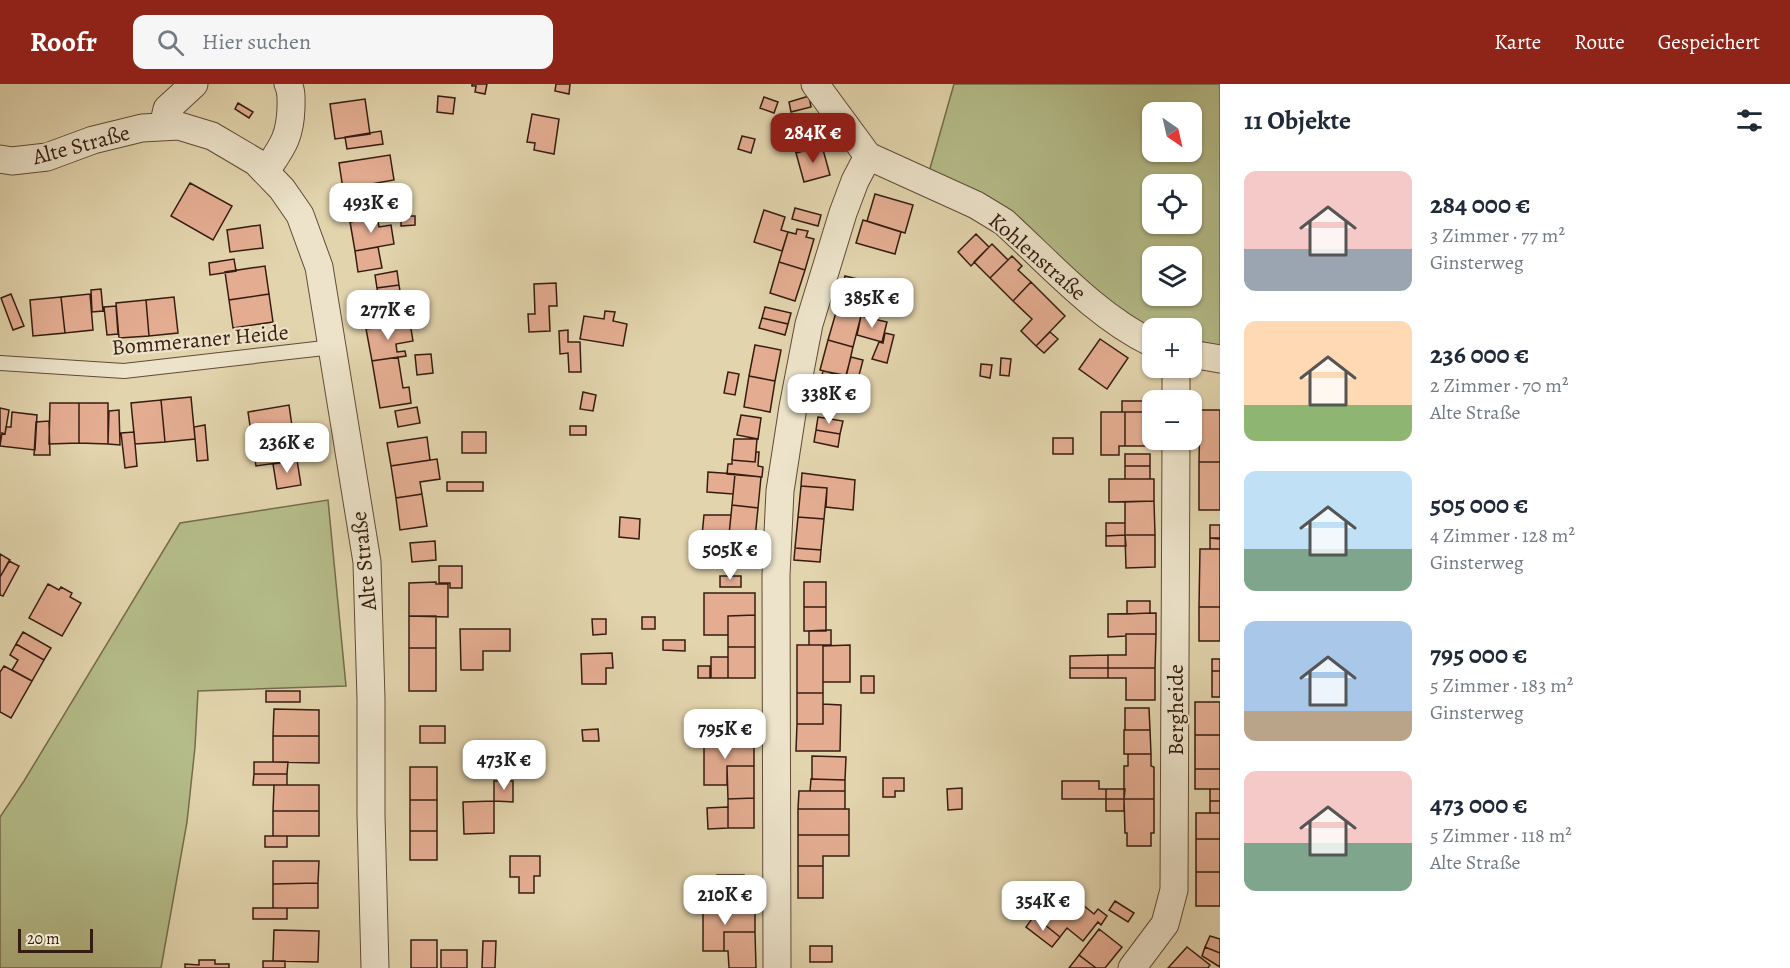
<!DOCTYPE html>
<html lang="de">
<meta charset="utf-8">
<style>
:root{--surface:#fff;--page:#f6f6f7;--text:#1f2937;--muted:#747a83;--accent:#8f2418}
body{margin:0;font-family:Alegreya,serif;background:var(--page);color:var(--text);height:100vh;display:flex;flex-direction:column;font-size:22px;white-space:nowrap}
*{box-sizing:border-box;margin:0}
p{font-size:20px;color:var(--muted)}
.icon{flex:none;width:33px;height:33px;fill:none;stroke:currentColor;stroke-width:2;stroke-linecap:round;stroke-linejoin:round}
.map{position:relative;flex:1;overflow:hidden}
.details{display:flex;flex-direction:column;background:var(--surface);width:570px}
.details>*{flex:none}
.needle{width:39px;rotate:146deg}
.fabs{position:absolute;left:1142px;top:18px;display:grid;gap:12px}
.fabs a{display:grid;place-items:center;width:60px;height:60px;border-radius:12px;background:var(--surface);box-shadow:0 2px 4px #0004;font-size:30px}
.scale{position:absolute;left:18px;bottom:15px;width:75px;box-sizing:border-box;padding-left:6px;border:3px solid #361c10;border-top:0;font-size:16px;line-height:21px;white-space:nowrap;color:#361c10;-webkit-text-stroke:4px #ece3ca;paint-order:stroke}
.price{position:absolute;translate:-50% -51px;padding:0 14px;border-radius:12px;background:#fff;color:#222;font-size:20px;line-height:39px;filter:drop-shadow(0 2px 3px #0008)}
.price::after{content:'';position:absolute;left:50%;top:36px;width:18px;height:14px;margin-left:-9px;background:inherit;clip-path:polygon(0 0,100% 0,50% 100%)}
.price.current{background:var(--accent);color:#fff}
ul{padding:0;list-style:none}
li{display:flex;align-items:center;gap:18px;height:150px;padding:0 24px}
li span{display:grid;place-items:center;flex:none;width:168px;height:120px;border-radius:12px;color:#555}
li>.icon{margin-inline-start:auto}
span .icon{width:72px;height:72px;fill:#fffc;stroke-width:1}
li b{font-size:26px}
h2{display:flex;justify-content:space-between;align-items:center;height:72px;padding:0 24px;font-size:26px}
header{display:flex;align-items:center;gap:36px;box-sizing:border-box;height:84px;padding:0 30px;background:var(--accent);color:#fff}
header strong{font-size:28px}
nav{display:flex;gap:33px;margin-inline-start:auto;font-size:21px}
.search{width:420px;height:54px;background:var(--page);display:flex;align-items:center;gap:15px;box-sizing:border-box;padding:0 21px;border-radius:12px;color:var(--muted);font-size:22px}
main{display:flex;flex:1;min-height:0}
.map>svg:first-child{display:block}
.green{fill:#b4bc89;stroke:#756c4c;stroke-width:1.5;fill-rule:evenodd}
.building{fill:#e4ad92;stroke:#361c10;stroke-width:1.5}
.lines{fill:none;stroke-linecap:round;stroke-linejoin:round}
.service-casing{stroke:#614a37;stroke-width:16}
.minor-casing{stroke:#614a37;stroke-width:29}
.service{stroke:#ece3ca;stroke-width:14}
.minor{stroke:#ece3ca;stroke-width:27}
.labels{text-anchor:middle;stroke-width:4.5;stroke-linejoin:round;paint-order:stroke}
.street-label{font-size:22px;fill:#361c10;stroke:#ece3ca}
</style>
<header>
<strong>Roofr</strong>
<div class="search"><svg class="icon" aria-label="search" viewBox="0 0 24 24"><circle cx="10" cy="10" r="6"/><path d="M15 15l6 6"/></svg>Hier suchen</div>
<nav><a>Karte</a><a>Route</a><a>Gespeichert</a></nav>
</header>
<main>
<div class="map">
<svg width="1220" height="884" viewBox="0 0 1220 884">
<rect width="100%" height="100%" fill="#e2d4ad"/>
<filter id="stains"><feTurbulence type="fractalNoise" baseFrequency=".00333" numOctaves="4"/><feColorMatrix values="0 0 0 0 .2 0 0 0 0 .09 0 0 0 0 .02 0 0 0 .5 -.17"/></filter>
<radialGradient id="worn" r=".72"><stop offset=".6" stop-color="#630" stop-opacity="0"/><stop offset="1" stop-color="#630" stop-opacity=".3"/></radialGradient>
<!-- green -->
<path class="green" d="M954,0H1220V264L1191,259V244H1153L1129,233L929,88ZM1152,28H1191V68H1152ZM1152,100H1191V140H1152ZM1152,172H1191V212H1152Z
M328,416L346,602L198,607L195,663L187,738L161,884H0V733L24,697L180,439Z"/>
<!-- building -->
<path class="building" d="M472,0H487L485,10L475,8L476,2H472Z
M556,0H570L569,10L555,7Z
M438,12L455,14L453,30L437,28Z
M809,12L811,23L791,28L789,18Z
M764,13L778,18L774,29L760,24Z
M365,15L370,50L335,55L330,20Z
M238,19L253,28L249,34L235,25Z
M532,30L559,35L554,70L534,66L535,59L527,58Z
M814,31L822,62L796,69L788,38Z
M381,47L383,60L347,65L345,53Z
M742,52L755,55L751,69L738,65Z
M822,62L830,91L804,98L796,69Z
M390,71L394,96L343,105L339,79Z
M190,99L232,122L213,156L171,132Z
M372,100L377,133L350,138L345,105Z
M875,110L913,121L905,149L867,137Z
M795,124L821,131L818,142L792,135Z
M764,126L785,133L781,146L788,148L782,167L754,158Z
M401,132H415V141L401,142Z
M377,133L379,143L391,141L394,160L355,167L350,138Z
M863,136L901,148L895,170L856,159Z
M260,141L263,164L230,168L227,146Z
M797,145L808,147L806,153L814,155L805,186L779,178L788,148L796,150Z
M976,150L989,163L971,182L958,168Z
M992,160L1008,176L990,194L974,178Z
M378,163L382,184L358,188L355,167Z
M1012,172L1022,182L1018,186L1031,198L1013,217L990,194Z
M234,175L236,187L210,191L209,179Z
M779,178L805,186L795,217L770,209Z
M265,182L269,210L229,216L225,188Z
M397,187L399,201L377,204L375,191Z
M845,192L875,199L866,233L837,225Z
M1031,198L1065,232L1036,262L1021,247L1032,235L1013,217Z
M556,199L557,222H549L550,247L529,248L528,230H535L534,200Z
M399,201L401,213L379,216L377,204Z
M101,205L103,227L92,228L91,206Z
M11,210L24,242L13,246L1,214Z
M90,210L93,246L65,249L61,213Z
M269,210L273,238L233,244L229,216Z
M405,212L410,239L366,245L362,219Z
M61,213L65,249L33,252L30,216Z
M174,213L178,249L149,252L146,216Z
M146,216L149,252L119,254L116,219Z
M116,222L118,250L107,251L104,223Z
M765,223L791,229L788,240L762,234Z
M837,225L861,232L853,263L828,256Z
M605,227L615,228L613,237L627,240L623,262L580,255L584,232L604,235Z
M861,232L887,238L882,258L857,251Z
M762,234L788,240L785,251L759,244Z
M410,239L413,257L396,260L397,268L405,267L406,272L372,277L366,245Z
M568,246V258H580L581,288H569L568,269L560,270L559,247Z
M1050,248L1058,255L1044,269L1036,262Z
M885,249L894,251L887,279L872,275L879,258L883,259Z
M1100,255L1128,274L1107,305L1079,285Z
M828,256L853,263L846,293L820,286Z
M755,261L781,266L775,297L749,292Z
M431,270L433,289L417,291L415,271Z
M398,273L403,304L409,303L411,319L380,324L372,277Z
M851,273L863,276L858,295L846,291Z
M1001,274L1011,275L1009,292L1000,291Z
M981,280L992,281L990,294L980,292Z
M823,287L849,292L843,316L817,310Z
M728,288L739,290L735,311L724,309Z
M749,292L775,297L770,328L744,323Z
M583,308L596,311L593,327L580,325Z
M191,313L195,355L165,358L161,316Z
M161,316L165,358L135,360L131,319Z
M1122,317H1146V328H1122Z
M50,319H79V359L49,360Z
M79,319H108V360L79,359Z
M289,321L293,349L252,355L248,328Z
M417,323L420,339L398,343L395,327Z
M0,324L9,326L5,350L2,349L0,361Z
M119,326L120,361L108,360L109,327Z
M1200,326H1220V378H1199Z
M12,328L37,331L35,366L0,362L2,349L5,350L6,343H11Z
M1101,328H1125V362H1119V371H1101Z
M1125,328H1152V356H1154V362H1125Z
M741,331L761,334L758,355L737,351Z
M818,333L843,337L840,350L816,346Z
M49,337L50,371H34L36,338Z
M205,341L208,376L197,377L194,343Z
M570,342H586V351H570Z
M816,346L840,350L838,363L814,358Z
M134,348L137,382L125,384L121,349Z
M462,348H486V369H462Z
M293,349L297,376L256,382L252,355Z
M427,353L430,376L391,382L387,359Z
M1053,354H1073V370H1053Z
M734,355H757L755,378L732,376Z
M756,368H759L758,382L763,383L762,393L727,390L728,380H732V376L755,378Z
M1125,370H1150V382H1125Z
M437,375L440,395L420,398L422,410L396,414L391,382Z
M297,376L301,401L277,405L273,380Z
M1199,378H1220V426H1199Z
M1125,382H1150V395H1125Z
M708,388L735,390L733,410L707,408Z
M802,389L855,396L853,426L826,423L827,404L801,402Z
M735,390L761,393L758,424L732,421Z
M1109,395H1154V417L1109,418Z
M447,398H483V407H447Z
M801,402L827,404L824,435L798,433Z
M422,410L427,442L400,446L396,414Z
M1154,417L1155,451H1125V418Z
M732,421L758,424L755,454L729,451Z
M704,431H731L729,451L755,454L752,476L700,472Z
M620,433L640,435L639,455L619,453Z
M798,433L824,435L821,466L795,464Z
M1106,439H1125V451L1106,452Z
M1210,441H1220V454H1210Z
M1125,451H1155V483L1126,484Z
M1125,451L1126,462H1106V452Z
M1210,454L1220,455V465H1210Z
M435,457L436,476L412,478L410,459Z
M795,464L821,466L820,478L794,476Z
M1200,465H1220V523H1199Z
M0,470L10,476L0,493Z
M9,477L19,482L3,512L0,511V493Z
M439,482H462V504H450V499H439Z
M720,492H741V503H720Z
M436,498V500H448V533L409,532V499Z
M804,498H826V523H804Z
M48,500L59,506L61,503L72,509L70,513L81,519L62,552L29,534Z
M704,509H755V531L728,532V551H704Z
M1127,517H1150V529L1127,530Z
M804,523H826V547H804Z
M1199,523H1220V557H1199Z
M1156,529V550H1126V552L1108,553V530Z
M755,531V563H728V532Z
M409,532H436V564H409Z
M642,533H655V545H642Z
M592,535H606V550L593,551Z
M460,545H510V567H483V586H461Z
M826,546H831V561H809V547Z
M23,548L51,564L44,576L16,560Z
M1126,550H1156L1155,584H1108V571H1126Z
M663,556H685V567L663,566Z
M16,560L44,576L32,597L12,586L18,576L10,571Z
M797,561H823V609H797Z
M850,561V598H823V562Z
M728,563H755V594H728Z
M409,564H436V607H409Z
M612,569L613,584H606V600H582L581,570Z
M1108,571V584H1070V572Z
M711,573H728V594H711Z
M1212,575H1220V587H1212Z
M4,582L32,597L11,634L0,628V588Z
M698,582H710V594H698Z
M1070,584H1108V594H1070Z
M1108,584H1155V616H1126V594H1108Z
M1212,587H1220V613H1212Z
M861,592H874V609H861Z
M266,607H300V618H266Z
M797,609H823V640H797Z
M1195,618H1220V651H1195Z
M823,620L841,621L840,667H796L797,640H823Z
M1125,624H1149L1150,646H1125Z
M274,625L319,626V652H273Z
M721,626H744V640H721Z
M721,640H744V653H721Z
M420,642H445V659H420Z
M598,645L599,657H583L582,646Z
M1124,646H1150L1151,670H1124Z
M1195,651H1220V685H1195Z
M273,652H319V679L273,678Z
M704,658H754V682H727V701H704Z
M1128,670H1151V682L1154,683V715H1124V682H1128Z
M812,672L846,673L845,696L812,695Z
M254,678H288L287,690H254Z
M727,682H754V714L728,715Z
M410,683H437V716H410Z
M1195,685H1220V705H1195Z
M254,690H287V701H253Z
M883,694H904V707H895V713H883Z
M811,695L845,696V707H810Z
M494,697H513V718L494,717Z
M1062,697H1099V705H1106V715H1062Z
M274,701H319V727H273Z
M962,704V725L948,726L947,705Z
M1106,705H1125L1124,715H1106Z
M1210,705H1220V717H1210Z
M799,707H845V725H798Z
M754,714V744H728V715Z
M1106,715H1124V727H1106Z
M1124,715H1154V749H1151V762H1127V749H1125Z
M410,716H437V747H410Z
M494,717V749L464,750L463,718Z
M1210,717H1220V729H1210Z
M728,723V744L708,745L707,724Z
M798,725H849V751H798Z
M273,727H319V752H273Z
M1196,729H1220V755H1196Z
M410,747H437V776H410Z
M798,751H849V772H823V782H798Z
M265,752H287V763H265Z
M1196,755H1220V788H1196Z
M510,772H540V792H534V809H519V793H510Z
M273,777H319L318,799L273,800Z
M798,782H823V814H798Z
M1196,788H1220V822H1196Z
M717,791H744V814H717Z
M318,799V824H273V800Z
M1067,808L1094,830L1098,825L1107,832L1101,841L1098,838L1083,857L1067,844L1060,853L1029,828L1038,817L1052,828Z
M1115,817L1134,829L1128,838L1109,826Z
M253,824H287V835H253Z
M703,825H755V848H724V867H703Z
M1034,832L1060,853L1052,863L1026,843Z
M1099,845L1122,863L1105,884H1096L1079,871Z
M274,846L319,847L318,878L273,877Z
M724,848H755L756,884H729L728,867H724Z
M1210,852L1220,855V869L1205,863Z
M411,856H437V884H411Z
M483,857H496L495,884H482Z
M810,862H832V878H810Z
M1187,863L1210,881L1208,884H1168Z
M1205,863L1220,869V883L1202,872Z
M441,866H467V884H441Z
M1079,871L1096,884H1069Z
M199,876H215V880H229V884H185V880L199,881Z
M263,877H285V884H263Z"/>
<g class="lines">
<defs>
<path id="service" d="M0,279L124,287L333,263"/>
<path id="minor" d="M815,0L868,72L976,121L1004,138C1050,180 1096,232 1152,259
M163,42L167,25L194,0
M0,75L12,77L47,73L93,56L142,44L179,42L212,52L256,78L282,105L300,131L319,183L367,478L371,615V731L375,884
M266,87C282,63 290,54 291,24C291,15 292,8 288,0
M1191,270L1220,275
M1176,316V284
M777,884L776,491L780,407L793,323L809,240L843,129L855,97L868,72
M1132,884L1165,840L1174,806L1176,356"/>
</defs>
<!-- service casing -->
<use href="#service" class="service-casing"/>
<!-- minor casing -->
<use href="#minor" class="minor-casing"/>
<!-- service -->
<use href="#service" class="service"/>
<!-- minor -->
<use href="#minor" class="minor"/>
</g>
<g class="labels">
<!-- street labels -->
<g class="street-label">
<text transform="translate(81 60) rotate(-15)" y="8">Alte Straße</text>
<text transform="translate(1038 172) rotate(41)" y="8">Kohlenstraße</text>
<text transform="translate(200 255) rotate(-5)" y="8">Bommeraner Heide</text>
<text transform="translate(363 477) rotate(-96)" y="8">Alte Straße</text>
<text transform="translate(1175 626) rotate(-90)" y="8">Bergheide</text>
</g>
</g>
<rect width="100%" height="100%" filter="url(#stains)"/>
<rect width="100%" height="100%" fill="url(#worn)"/>
</svg>
<div class="fabs">
<a><svg class="needle" viewBox="-14 -14 28 28"><path d="M0-13l5 13h-10z" fill="#e53935"/><path d="M0 13l5-13h-10z" fill="#747a83"/></svg></a>
<a><svg class="icon" aria-label="locate" viewBox="0 0 24 24"><circle cx="12" cy="12" r="6"/><path d="M12 2v4M12 18v4M2 12h4M18 12h4"/></svg></a>
<a><svg class="icon" aria-label="layers" viewBox="0 0 24 24"><path d="M12 4l9 5-9 5-9-5zM3 14l9 5 9-5"/></svg></a>
<a>+</a>
<a>−</a>
</div>
<div class="scale">20 m</div>
<b class="price current" style="left:813px;top:80px">284K €</b>
<b class="price" style="left:371px;top:150px">493K €</b>
<b class="price" style="left:872px;top:245px">385K €</b>
<b class="price" style="left:388px;top:257px">277K €</b>
<b class="price" style="left:829px;top:341px">338K €</b>
<b class="price" style="left:287px;top:390px">236K €</b>
<b class="price" style="left:730px;top:497px">505K €</b>
<b class="price" style="left:725px;top:676px">795K €</b>
<b class="price" style="left:504px;top:707px">473K €</b>
<b class="price" style="left:725px;top:842px">210K €</b>
<b class="price" style="left:1043px;top:848px">354K €</b>
</div>
<section class="details">
<h2>11 Objekte<svg class="icon" aria-label="filters" viewBox="0 0 24 24"><path d="M4 7h16M4 17h16"/><circle cx="9" cy="7" r="2"/><circle cx="15" cy="17" r="2"/></svg></h2>
<ul>
<li><span style="background:linear-gradient(#f6c9c9 65%,#9aa5b1 0)"><svg class="icon" aria-label="home" viewBox="0 0 24 24"><path d="M3 11l9-7 9 7M6 9v11h12V9"/></svg></span><div><b>284 000 €</b><p>3 Zimmer · 77 m²</p><p>Ginsterweg</p></div></li>
<li><span style="background:linear-gradient(#ffd9b3 70%,#8fb573 0)"><svg class="icon" aria-label="home" viewBox="0 0 24 24"><path d="M3 11l9-7 9 7M6 9v11h12V9"/></svg></span><div><b>236 000 €</b><p>2 Zimmer · 70 m²</p><p>Alte Straße</p></div></li>
<li><span style="background:linear-gradient(#bfe0f5 65%,#7fa58c 0)"><svg class="icon" aria-label="home" viewBox="0 0 24 24"><path d="M3 11l9-7 9 7M6 9v11h12V9"/></svg></span><div><b>505 000 €</b><p>4 Zimmer · 128 m²</p><p>Ginsterweg</p></div></li>
<li><span style="background:linear-gradient(#a9c7e8 75%,#b9a48a 0)"><svg class="icon" aria-label="home" viewBox="0 0 24 24"><path d="M3 11l9-7 9 7M6 9v11h12V9"/></svg></span><div><b>795 000 €</b><p>5 Zimmer · 183 m²</p><p>Ginsterweg</p></div></li>
<li><span style="background:linear-gradient(#f6c9c9 60%,#7fa58c 0)"><svg class="icon" aria-label="home" viewBox="0 0 24 24"><path d="M3 11l9-7 9 7M6 9v11h12V9"/></svg></span><div><b>473 000 €</b><p>5 Zimmer · 118 m²</p><p>Alte Straße</p></div></li>
</ul>
</section>
</main>
